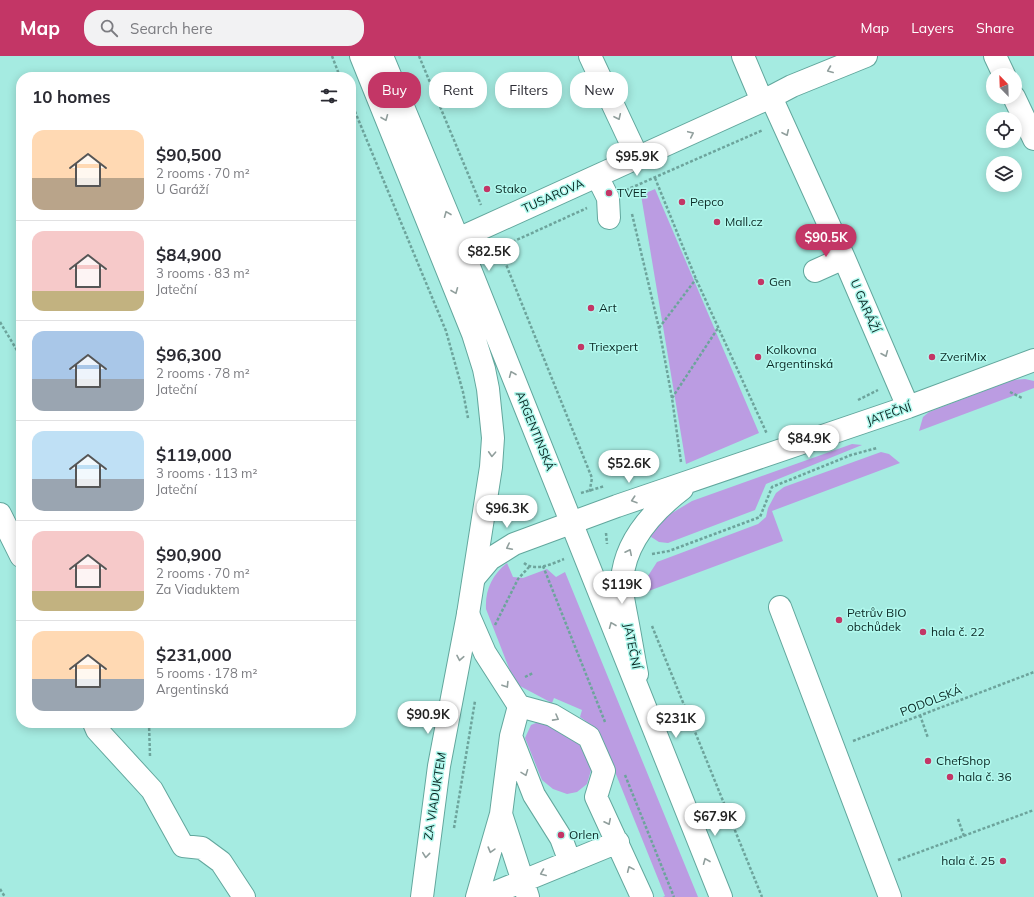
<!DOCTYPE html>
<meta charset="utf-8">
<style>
:root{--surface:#fff;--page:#f2f2f3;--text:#2b2b33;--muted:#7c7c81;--line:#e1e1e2;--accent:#c33666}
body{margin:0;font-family:Mulish,sans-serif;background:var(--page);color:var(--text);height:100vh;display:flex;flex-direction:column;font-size:15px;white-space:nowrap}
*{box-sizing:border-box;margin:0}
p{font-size:13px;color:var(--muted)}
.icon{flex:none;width:22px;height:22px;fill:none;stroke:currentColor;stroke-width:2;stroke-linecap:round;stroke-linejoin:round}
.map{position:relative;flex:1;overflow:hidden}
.sheet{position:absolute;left:16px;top:16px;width:340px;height:656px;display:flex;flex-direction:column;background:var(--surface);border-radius:16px;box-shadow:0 2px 10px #0003}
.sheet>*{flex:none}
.top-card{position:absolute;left:368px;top:16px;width:380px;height:36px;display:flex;gap:8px}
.needle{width:26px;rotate:337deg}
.tools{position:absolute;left:986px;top:12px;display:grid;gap:8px}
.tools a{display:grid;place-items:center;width:36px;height:36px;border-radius:50%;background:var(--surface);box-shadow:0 2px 10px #0003;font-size:20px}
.price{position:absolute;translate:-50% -34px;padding:0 9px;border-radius:14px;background:#fff;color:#222;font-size:13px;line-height:26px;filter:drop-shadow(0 1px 2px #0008)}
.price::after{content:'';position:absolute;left:50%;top:24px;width:12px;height:9px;margin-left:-6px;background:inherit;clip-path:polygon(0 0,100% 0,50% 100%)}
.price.on{background:var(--accent);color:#fff}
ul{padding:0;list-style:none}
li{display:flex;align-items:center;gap:12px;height:100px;padding:0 16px}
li+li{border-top:1px solid var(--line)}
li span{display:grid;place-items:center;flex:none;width:112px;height:80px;border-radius:12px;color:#555}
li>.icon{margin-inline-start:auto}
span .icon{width:48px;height:48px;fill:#fffc;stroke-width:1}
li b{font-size:17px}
h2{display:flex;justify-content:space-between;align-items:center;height:48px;padding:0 16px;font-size:17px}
.chip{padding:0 14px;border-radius:16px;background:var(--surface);box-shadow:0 2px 10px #0003;font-size:14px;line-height:36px}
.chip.on{background:var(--accent);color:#fff}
header{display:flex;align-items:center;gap:24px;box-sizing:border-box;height:56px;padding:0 20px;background:var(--accent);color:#fff}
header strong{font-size:19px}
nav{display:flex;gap:22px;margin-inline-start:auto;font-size:14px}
.search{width:280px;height:36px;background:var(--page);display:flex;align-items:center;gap:10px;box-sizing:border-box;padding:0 14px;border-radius:16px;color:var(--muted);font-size:15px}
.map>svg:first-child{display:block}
.green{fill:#bb9ce2}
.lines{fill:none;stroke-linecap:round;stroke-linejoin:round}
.minor-casing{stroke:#62a79d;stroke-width:24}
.major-casing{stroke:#62a79d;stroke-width:24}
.path{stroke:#6da49c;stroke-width:2.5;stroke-dasharray:3 2;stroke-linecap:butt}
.minor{stroke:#fff;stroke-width:22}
.major{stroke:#fff;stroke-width:22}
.oneway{stroke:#919f9d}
.poi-dot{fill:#c33666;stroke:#b2f9ee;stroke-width:1.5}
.labels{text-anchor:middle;stroke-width:3;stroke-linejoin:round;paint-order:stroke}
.poi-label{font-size:12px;fill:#0b2925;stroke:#b2f9ee;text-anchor:start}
.street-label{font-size:12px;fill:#0b2925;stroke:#b2f9ee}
</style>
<header>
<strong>Map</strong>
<div class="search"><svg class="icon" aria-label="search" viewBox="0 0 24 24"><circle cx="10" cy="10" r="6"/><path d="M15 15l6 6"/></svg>Search here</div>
<nav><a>Map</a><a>Layers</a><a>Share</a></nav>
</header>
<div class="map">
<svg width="1034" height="841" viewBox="0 0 1034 841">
<rect width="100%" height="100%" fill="#a5ebe1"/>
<!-- green -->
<path class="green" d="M655,133L759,377L686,408L641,139Z
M1025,323L1034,325V332L919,375L923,361L929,356L1013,324Z
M852,388L862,389L766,428L755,454L668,487L659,486L648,479L667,460L692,445Z
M881,396L889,398L900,407L772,455L783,485L646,536L648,520L657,506L758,468L766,461L768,452L776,437L784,431Z
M507,507L513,521L523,522L547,513L556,521L565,516L698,841H663L665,840L605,691L591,669L580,661L582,654L554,642L552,647L518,629L514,625L486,553C485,534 492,519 507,507Z
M541,665L583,687L592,711L587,728L577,736L567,738L553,733L542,724L525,682L531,669Z"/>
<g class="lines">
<defs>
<path id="minor" d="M590,0L638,102
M743,0L762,45
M995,0L1004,19
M771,41L844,202L908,351
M1014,41L1034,83
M597,120L608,142L609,162
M458,183L771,41L792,30L866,0
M815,215L844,202
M0,458L21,500
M474,522L490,503L514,488L617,450L908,351L1034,304
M780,551L890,841
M468,558L485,597L519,650L511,680L501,758L477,841
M637,618C633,598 630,578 626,558C624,547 621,535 622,524C625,486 653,455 682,433
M519,650L552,659L589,681L604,715L596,741L642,841
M94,667L97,674L152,734L183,790L202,792L221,806L244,841
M512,683L534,739L561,782L570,806
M501,758L528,841
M484,841L618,786"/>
<path id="major" d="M361,0L473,278L484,313L488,333L493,382L491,411L468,558L439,710L422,841
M382,0L458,183L721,841"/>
</defs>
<!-- minor casing -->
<use href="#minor" class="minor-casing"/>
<!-- major casing -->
<use href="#major" class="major-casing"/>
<!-- path -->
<path class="path" d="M332,0L340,21
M419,0L481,149
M351,46L446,275L463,336L468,362
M655,122L696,223L767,378
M626,134L763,74
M632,158L659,272L672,342L681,406
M499,191L592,422L590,433L591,437
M499,192L587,152
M0,266L21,301
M659,272L696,223
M1010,336L1022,342
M672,342L718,272
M858,344L878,334
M581,437L605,430
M606,477L607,488
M652,498L669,495L760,461L772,431L851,399L877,392
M524,507C535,516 552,508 564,503
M543,510L605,666
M495,569L518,523L529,511
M652,570L762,841
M525,621L533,617
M920,659L928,682
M149,667L150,700
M853,685L1034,616
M625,719L674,841
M958,763L964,780
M454,772L475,645
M898,804L1034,754
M0,833L5,841"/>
<!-- minor -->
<use href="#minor" class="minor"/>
<!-- major -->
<use href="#major" class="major"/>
</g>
<!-- one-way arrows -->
<defs><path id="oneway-chevron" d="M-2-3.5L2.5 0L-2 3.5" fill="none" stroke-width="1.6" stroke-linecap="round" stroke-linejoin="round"/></defs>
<g class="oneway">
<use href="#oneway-chevron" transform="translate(830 14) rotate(158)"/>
<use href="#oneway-chevron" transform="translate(618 61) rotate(65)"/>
<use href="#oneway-chevron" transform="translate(385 62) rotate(68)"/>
<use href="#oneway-chevron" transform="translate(786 77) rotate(65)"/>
<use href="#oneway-chevron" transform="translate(691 78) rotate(-25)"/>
<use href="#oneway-chevron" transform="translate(447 158) rotate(-112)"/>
<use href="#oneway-chevron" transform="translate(455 235) rotate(68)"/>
<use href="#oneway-chevron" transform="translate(885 298) rotate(67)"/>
<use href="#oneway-chevron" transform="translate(512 318) rotate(-112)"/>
<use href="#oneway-chevron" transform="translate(492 398) rotate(93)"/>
<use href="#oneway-chevron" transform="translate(634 444) rotate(162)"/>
<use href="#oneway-chevron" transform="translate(509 491) rotate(153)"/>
<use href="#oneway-chevron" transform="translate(629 496) rotate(-64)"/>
<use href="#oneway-chevron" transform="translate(612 569) rotate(-112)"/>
<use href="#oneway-chevron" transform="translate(460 602) rotate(101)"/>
<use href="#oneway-chevron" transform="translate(506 629) rotate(58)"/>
<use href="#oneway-chevron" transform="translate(556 662) rotate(29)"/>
<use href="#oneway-chevron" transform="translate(525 717) rotate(69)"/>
<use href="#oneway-chevron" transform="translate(608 766) rotate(64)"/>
<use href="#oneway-chevron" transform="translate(491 794) rotate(106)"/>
<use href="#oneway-chevron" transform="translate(426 799) rotate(96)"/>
<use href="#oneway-chevron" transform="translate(706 805) rotate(-112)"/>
<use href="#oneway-chevron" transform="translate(630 813) rotate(-114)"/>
<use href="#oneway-chevron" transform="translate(543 817) rotate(158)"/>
</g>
<!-- markers -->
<g class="poi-dot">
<circle cx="487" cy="133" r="4"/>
<circle cx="609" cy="137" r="4"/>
<circle cx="682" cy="146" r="4"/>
<circle cx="717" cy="166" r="4"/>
<circle cx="761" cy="226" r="4"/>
<circle cx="591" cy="252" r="4"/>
<circle cx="581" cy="291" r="4"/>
<circle cx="758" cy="301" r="4"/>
<circle cx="932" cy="301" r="4"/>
<circle cx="839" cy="564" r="4"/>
<circle cx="923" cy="576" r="4"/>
<circle cx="928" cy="705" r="4"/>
<circle cx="950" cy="721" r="4"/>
<circle cx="561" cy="779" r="4"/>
<circle cx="1003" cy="805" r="4"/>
</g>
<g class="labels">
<!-- poi labels -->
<g class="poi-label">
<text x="495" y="137">Stako</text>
<text x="617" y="141">TVEE</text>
<text x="690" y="150">Pepco</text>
<text x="725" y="170">Mall.cz</text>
<text x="769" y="230">Gen</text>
<text x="599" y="256">Art</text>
<text x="589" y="295">Triexpert</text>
<text x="766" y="298">Kolkovna<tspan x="766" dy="14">Argentinská</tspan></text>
<text x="940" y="305">ZveriMix</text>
<text x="847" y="561">Petrův BIO<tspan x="847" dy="14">obchůdek</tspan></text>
<text x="931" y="580">hala č. 22</text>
<text x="936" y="709">ChefShop</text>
<text x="958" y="725">hala č. 36</text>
<text x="569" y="783">Orlen</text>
<text x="995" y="809" text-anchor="end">hala č. 25</text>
</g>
<!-- street labels -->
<g class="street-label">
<text transform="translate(553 140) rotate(-24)" y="4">TUSAROVA</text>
<text transform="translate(865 250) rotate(67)" y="4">U GARÁŽÍ</text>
<text transform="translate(889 358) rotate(-19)" y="4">JATEČNÍ</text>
<text transform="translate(535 375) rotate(68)" y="4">ARGENTINSKÁ</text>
<text transform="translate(632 590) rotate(79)" y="4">JATEČNÍ</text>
<text transform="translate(931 645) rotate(-21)" y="4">PODOLSKÁ</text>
<text transform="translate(435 740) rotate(-81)" y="4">ZA VIADUKTEM</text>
</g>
</g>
</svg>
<div class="tools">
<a><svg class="needle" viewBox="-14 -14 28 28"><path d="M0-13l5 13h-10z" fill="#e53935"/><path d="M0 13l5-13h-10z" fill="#7c7c81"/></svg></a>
<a><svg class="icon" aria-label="locate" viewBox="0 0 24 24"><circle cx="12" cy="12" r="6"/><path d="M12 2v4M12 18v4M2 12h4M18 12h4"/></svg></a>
<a><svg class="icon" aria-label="layers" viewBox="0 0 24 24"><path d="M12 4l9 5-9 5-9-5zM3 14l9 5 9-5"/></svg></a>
</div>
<b class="price" style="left:637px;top:121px">$95.9K</b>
<b class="price on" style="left:826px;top:202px">$90.5K</b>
<b class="price" style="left:489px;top:216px">$82.5K</b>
<b class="price" style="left:809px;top:403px">$84.9K</b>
<b class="price" style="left:629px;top:428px">$52.6K</b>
<b class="price" style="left:507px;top:473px">$96.3K</b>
<b class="price" style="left:622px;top:549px">$119K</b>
<b class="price" style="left:428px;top:679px">$90.9K</b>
<b class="price" style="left:676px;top:683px">$231K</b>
<b class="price" style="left:715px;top:781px">$67.9K</b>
<div class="top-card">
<a class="chip on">Buy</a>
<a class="chip">Rent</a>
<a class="chip">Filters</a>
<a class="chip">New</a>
</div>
<section class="sheet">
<h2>10 homes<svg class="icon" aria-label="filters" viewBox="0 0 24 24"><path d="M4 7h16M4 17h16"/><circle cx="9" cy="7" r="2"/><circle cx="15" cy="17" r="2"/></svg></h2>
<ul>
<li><span style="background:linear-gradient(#ffd9b3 60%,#b9a48a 0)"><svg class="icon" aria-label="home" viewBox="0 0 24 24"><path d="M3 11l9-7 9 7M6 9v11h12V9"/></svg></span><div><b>$90,500</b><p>2 rooms · 70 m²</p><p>U Garáží</p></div></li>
<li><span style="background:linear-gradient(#f6c9c9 75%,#c2b280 0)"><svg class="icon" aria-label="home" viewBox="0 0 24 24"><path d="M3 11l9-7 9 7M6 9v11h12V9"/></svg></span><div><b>$84,900</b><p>3 rooms · 83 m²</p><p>Jateční</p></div></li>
<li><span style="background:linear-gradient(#a9c7e8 60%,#9aa5b1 0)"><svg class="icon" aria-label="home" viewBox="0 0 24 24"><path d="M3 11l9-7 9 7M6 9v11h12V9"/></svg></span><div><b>$96,300</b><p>2 rooms · 78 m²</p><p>Jateční</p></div></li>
<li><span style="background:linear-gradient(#bfe0f5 60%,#9aa5b1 0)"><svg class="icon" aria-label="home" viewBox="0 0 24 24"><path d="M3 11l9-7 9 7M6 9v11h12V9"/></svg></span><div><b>$119,000</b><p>3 rooms · 113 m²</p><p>Jateční</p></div></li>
<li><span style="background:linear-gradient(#f6c9c9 75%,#c2b280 0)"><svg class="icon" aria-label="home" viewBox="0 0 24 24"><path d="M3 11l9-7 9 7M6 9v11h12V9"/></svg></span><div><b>$90,900</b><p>2 rooms · 70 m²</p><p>Za Viaduktem</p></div></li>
<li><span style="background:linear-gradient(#ffd9b3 60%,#9aa5b1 0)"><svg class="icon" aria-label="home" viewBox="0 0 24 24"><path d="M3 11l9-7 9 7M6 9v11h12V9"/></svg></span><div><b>$231,000</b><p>5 rooms · 178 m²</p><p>Argentinská</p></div></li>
</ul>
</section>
</div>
